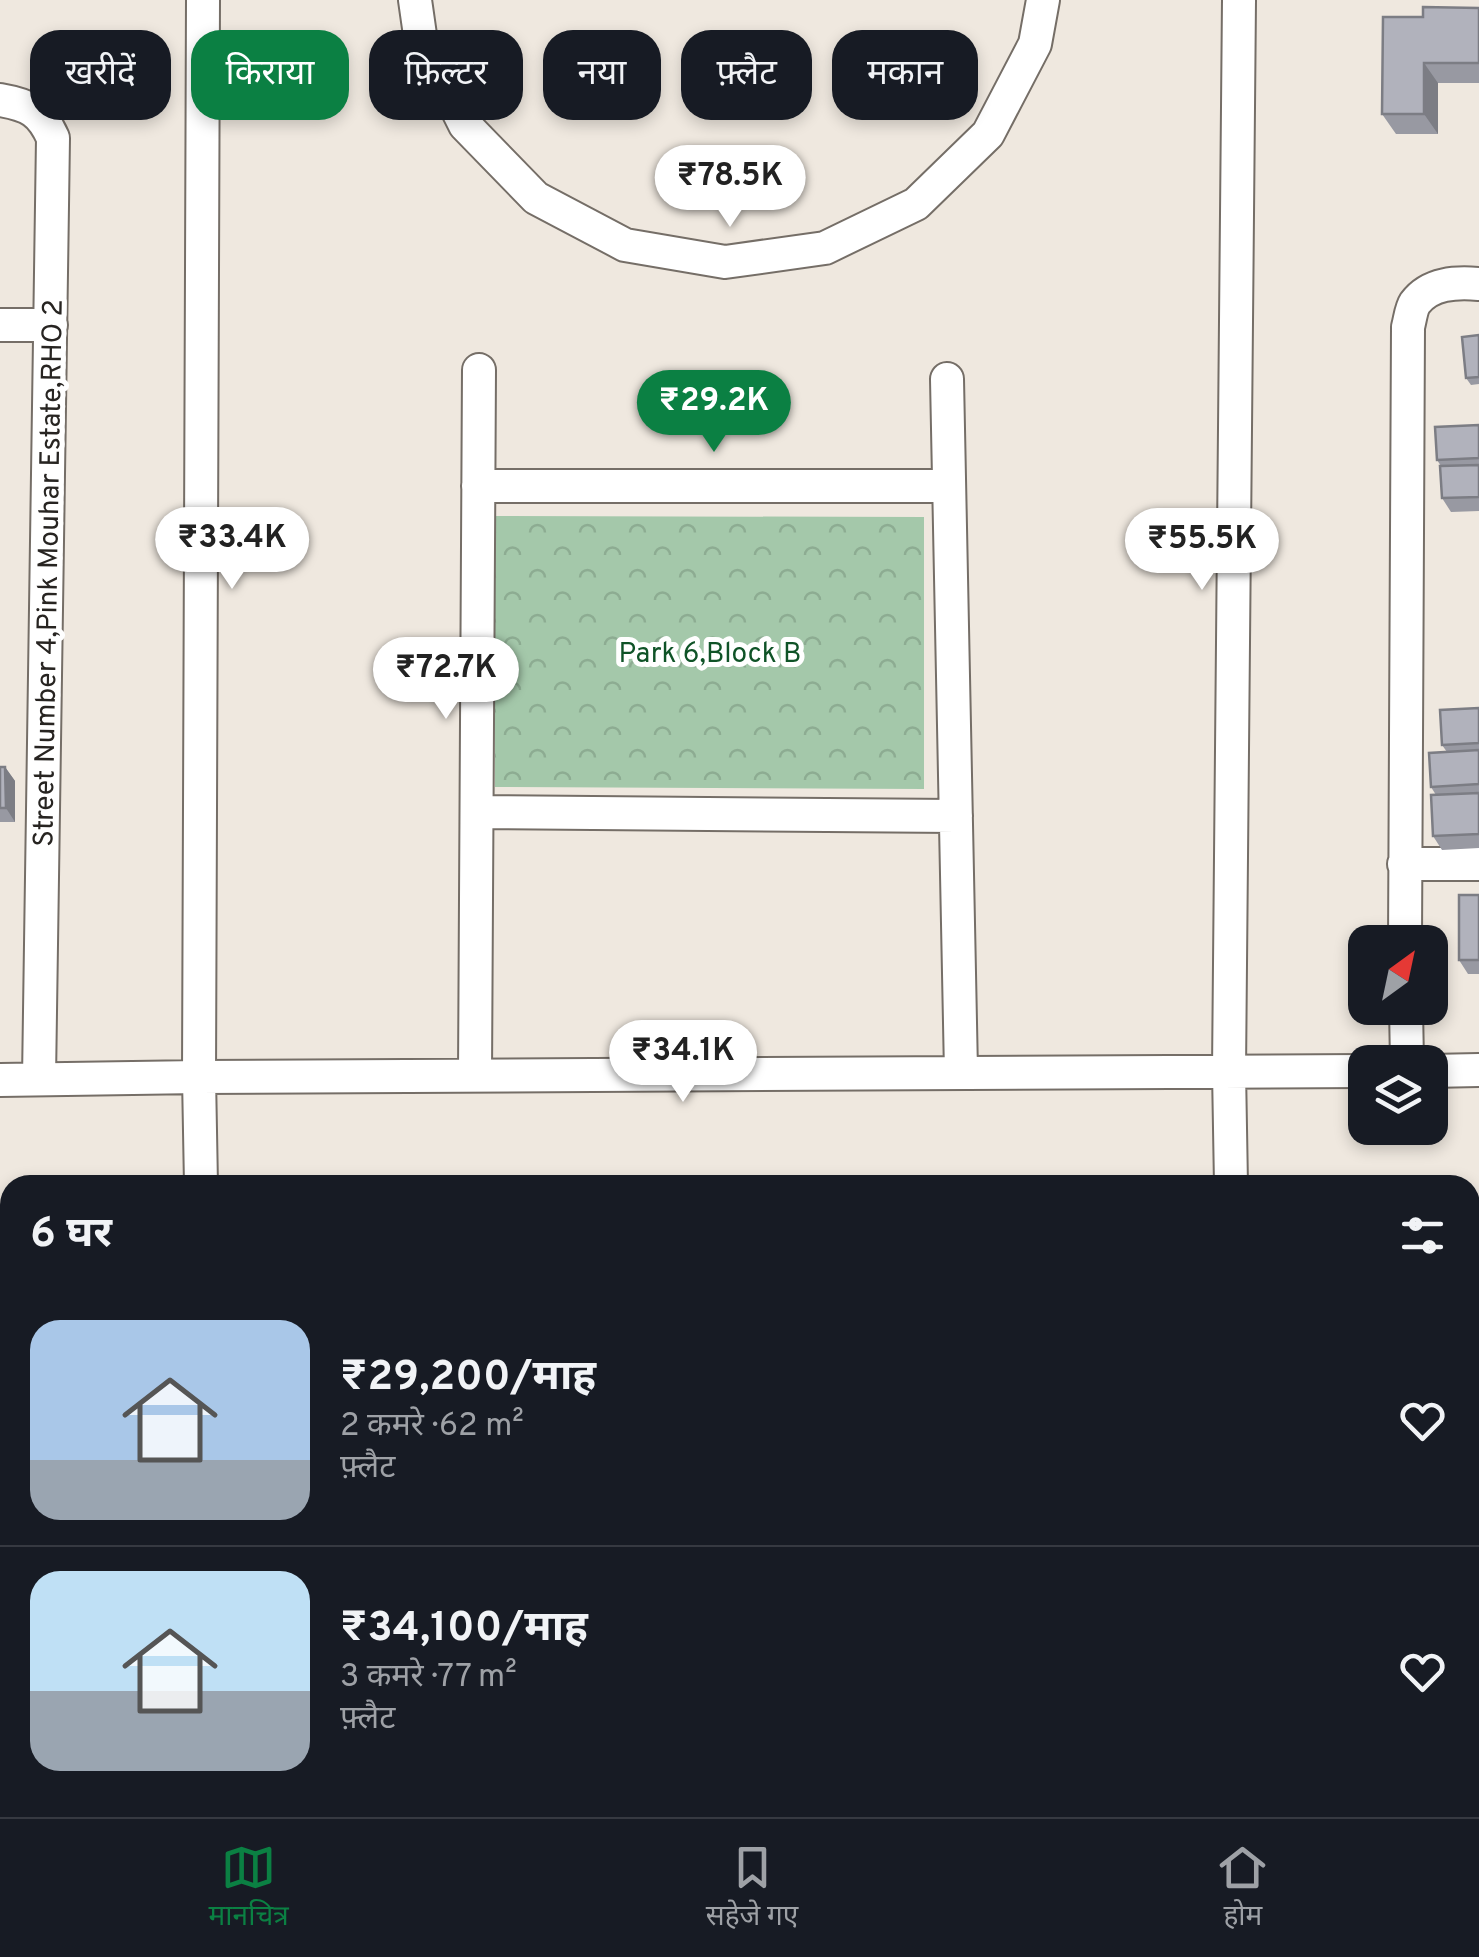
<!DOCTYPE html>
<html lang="hi">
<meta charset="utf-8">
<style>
:root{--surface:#171b24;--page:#20242c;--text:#f1f3f6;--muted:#9ea1a6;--line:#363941;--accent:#0b8043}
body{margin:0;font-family:Overpass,"Noto Sans Devanagari",sans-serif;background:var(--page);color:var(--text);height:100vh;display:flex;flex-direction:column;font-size:38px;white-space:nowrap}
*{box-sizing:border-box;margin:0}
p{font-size:32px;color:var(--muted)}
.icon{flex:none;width:55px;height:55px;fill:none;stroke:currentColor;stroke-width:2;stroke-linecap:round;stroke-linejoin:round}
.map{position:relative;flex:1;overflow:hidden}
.side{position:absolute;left:0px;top:1175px;width:1480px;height:642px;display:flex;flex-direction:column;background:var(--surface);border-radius:30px 30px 0 0;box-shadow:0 5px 15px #0003}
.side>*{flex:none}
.top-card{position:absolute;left:30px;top:30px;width:1420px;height:90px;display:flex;gap:20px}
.needle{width:65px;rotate:33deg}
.fabs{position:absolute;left:1348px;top:925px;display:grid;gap:20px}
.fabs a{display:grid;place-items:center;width:100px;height:100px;border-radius:20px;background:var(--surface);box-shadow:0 5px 15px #0003;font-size:50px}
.price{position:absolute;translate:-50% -85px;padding:0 22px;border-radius:35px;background:#fff;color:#222;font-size:32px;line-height:65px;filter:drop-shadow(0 2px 5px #0008)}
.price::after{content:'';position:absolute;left:50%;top:60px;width:30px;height:22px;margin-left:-15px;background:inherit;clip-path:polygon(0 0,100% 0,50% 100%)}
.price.current{background:var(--accent);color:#fff}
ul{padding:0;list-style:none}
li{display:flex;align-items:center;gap:30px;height:250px;padding:0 30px}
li+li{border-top:2px solid var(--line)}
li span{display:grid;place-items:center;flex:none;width:280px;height:200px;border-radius:30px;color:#555}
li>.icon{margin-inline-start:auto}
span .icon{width:120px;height:120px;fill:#fffc;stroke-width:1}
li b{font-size:42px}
h2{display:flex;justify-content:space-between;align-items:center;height:120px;padding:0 30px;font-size:42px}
.chip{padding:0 35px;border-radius:30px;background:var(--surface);box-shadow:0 5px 15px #0003;font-size:35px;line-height:90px}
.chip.current{background:var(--accent);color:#fff}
.menu{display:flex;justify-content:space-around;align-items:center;height:140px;border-top:2px solid var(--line);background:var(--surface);font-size:28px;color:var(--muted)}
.menu a{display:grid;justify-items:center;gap:5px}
.menu .current{color:var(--accent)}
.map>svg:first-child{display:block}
.park{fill:url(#park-crowns)}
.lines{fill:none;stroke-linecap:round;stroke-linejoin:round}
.service-casing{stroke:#756e67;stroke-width:21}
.minor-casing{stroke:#756e67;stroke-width:36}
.tertiary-casing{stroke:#756e67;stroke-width:46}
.service{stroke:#fff;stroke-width:18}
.minor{stroke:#fff;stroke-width:32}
.tertiary{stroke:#fff;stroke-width:42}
.wall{fill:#9899a2}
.shaded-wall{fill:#7c7d84}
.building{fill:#b1b2bc;stroke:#7c7d84;stroke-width:2.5}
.labels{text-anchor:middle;stroke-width:10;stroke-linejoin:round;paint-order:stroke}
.street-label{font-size:28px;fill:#272421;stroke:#fff}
.park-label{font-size:28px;fill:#0f5327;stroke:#fff}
</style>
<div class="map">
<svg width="1479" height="1817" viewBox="0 0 1479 1817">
<defs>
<pattern id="park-crowns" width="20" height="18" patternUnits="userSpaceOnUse" patternTransform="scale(2.5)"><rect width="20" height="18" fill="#a4c8aa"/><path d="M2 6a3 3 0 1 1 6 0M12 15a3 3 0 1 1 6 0" fill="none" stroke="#8dac92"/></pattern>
</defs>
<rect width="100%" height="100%" fill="#efe8df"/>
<!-- park -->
<path class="park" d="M495,516L924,517V789L495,787Z"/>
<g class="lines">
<defs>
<path id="service" d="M0,1631H10
M1470,1634H1479
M135,1808L136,1817"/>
<path id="minor" d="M415,0L420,35L465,125L536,198L625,245L725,262L825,248L916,204L988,134L1035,44L1043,0
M0,100C29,105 41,111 53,138L39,1079
M0,325H51
M947,379L961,1072
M478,486H949
M477,812L956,816
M1404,864H1479
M1405,942L1408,327C1410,320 1411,309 1415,303C1430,283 1456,282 1479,284
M1406,1008L1407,1062
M1430,1071L1479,1070
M475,1075L479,370
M0,1080L199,1077L1365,1071
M201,1185L199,1077L203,0
M1231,1185L1229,1071L1239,0
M0,1326H10
M1470,1332H1479
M0,1378H10
M1470,1391L1479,1390"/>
<path id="tertiary" d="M1470,1458H1479
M0,1470H10
M1470,1550H1479
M0,1559H10"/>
</defs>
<!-- service casing -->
<use href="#service" class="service-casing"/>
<!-- minor casing -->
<use href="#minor" class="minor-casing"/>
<!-- tertiary casing -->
<use href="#tertiary" class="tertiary-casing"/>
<!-- service -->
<use href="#service" class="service"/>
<!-- minor -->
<use href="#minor" class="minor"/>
<!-- tertiary -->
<use href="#tertiary" class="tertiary"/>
</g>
<!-- wall -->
<path class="wall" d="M1479,8V83H1438V134H1396L1382,114L1423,17Z
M1479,335V384L1471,385L1466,378Z
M1479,425V511L1451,512L1442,498L1441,466L1437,460Z
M1479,708V848L1442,850L1433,836L1436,795L1431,787L1447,752L1442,745Z
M0,767H5L15,781V822H0Z
M1479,895V974H1468L1459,960Z
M236,1808H307L308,1817H236Z
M1353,1808L1354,1817H1273Z"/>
<!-- shaded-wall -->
<path class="shaded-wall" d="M1424,63L1438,83V134L1424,114Z
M5,767L15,781V822L6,808Z
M1470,1787L1479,1800V1817H1467V1808H1470Z
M299,1808H307L308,1817H306Z
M1141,1808H1154V1817H1141Z
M1340,1808H1353L1354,1817H1344L1340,1811Z"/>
<!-- building -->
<path class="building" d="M1423,7L1479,8V63H1424V114H1382L1383,17H1423Z
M1479,335V377L1466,378L1462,337Z
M1479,425V458L1437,460L1435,427Z
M1479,465V497L1442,498L1440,466Z
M1479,708V743L1442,745L1440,710Z
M1479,750V784L1431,787L1429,753Z
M0,767H5L6,808H0Z
M1479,793V834L1433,836L1431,795Z
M1459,895H1479V960H1459Z
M236,1808H274V1817H236Z
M1081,1808H1141V1817H1082Z
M1272,1808H1340V1811H1320L1321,1817H1273Z
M1400,1808H1467V1817H1400Z"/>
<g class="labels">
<!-- street labels -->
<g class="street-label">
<text transform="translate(47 573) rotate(-89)" y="10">Street Number 4,Pink Mouhar Estate,RHO 2</text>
</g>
<!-- park labels -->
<g class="park-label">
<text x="710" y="662">Park 6,Block B</text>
</g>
</g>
</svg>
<div class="fabs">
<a><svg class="needle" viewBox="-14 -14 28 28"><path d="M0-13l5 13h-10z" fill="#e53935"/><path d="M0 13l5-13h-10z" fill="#9ea1a6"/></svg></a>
<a><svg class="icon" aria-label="layers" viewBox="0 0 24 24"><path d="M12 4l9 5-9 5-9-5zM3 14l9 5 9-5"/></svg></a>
</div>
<b class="price" style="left:730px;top:230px">₹78.5K</b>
<b class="price current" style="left:714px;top:455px">₹29.2K</b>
<b class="price" style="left:232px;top:592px">₹33.4K</b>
<b class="price" style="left:1202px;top:593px">₹55.5K</b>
<b class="price" style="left:446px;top:722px">₹72.7K</b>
<b class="price" style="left:683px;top:1105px">₹34.1K</b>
<div class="top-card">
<a class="chip">खरीदें</a>
<a class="chip current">किराया</a>
<a class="chip">फ़िल्टर</a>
<a class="chip">नया</a>
<a class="chip">फ़्लैट</a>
<a class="chip">मकान</a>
</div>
<section class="side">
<h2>6 घर<svg class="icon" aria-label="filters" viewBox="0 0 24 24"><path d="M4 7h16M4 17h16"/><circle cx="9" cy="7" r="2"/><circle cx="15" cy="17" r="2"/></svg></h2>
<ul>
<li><span style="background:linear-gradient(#a9c7e8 70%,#9aa5b1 0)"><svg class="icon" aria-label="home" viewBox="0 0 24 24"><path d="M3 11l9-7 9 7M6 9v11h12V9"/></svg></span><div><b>₹29,200/माह</b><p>2 कमरे · 62 m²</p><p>फ़्लैट</p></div><svg class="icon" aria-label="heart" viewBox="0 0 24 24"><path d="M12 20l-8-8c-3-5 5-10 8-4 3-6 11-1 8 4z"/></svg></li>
<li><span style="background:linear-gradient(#bfe0f5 60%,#9aa5b1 0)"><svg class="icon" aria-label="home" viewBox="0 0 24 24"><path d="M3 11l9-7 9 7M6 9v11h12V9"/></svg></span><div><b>₹34,100/माह</b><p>3 कमरे · 77 m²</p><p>फ़्लैट</p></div><svg class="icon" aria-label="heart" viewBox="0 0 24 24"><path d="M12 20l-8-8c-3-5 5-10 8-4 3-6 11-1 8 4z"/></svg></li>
</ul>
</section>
</div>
<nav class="menu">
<a class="current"><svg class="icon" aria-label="map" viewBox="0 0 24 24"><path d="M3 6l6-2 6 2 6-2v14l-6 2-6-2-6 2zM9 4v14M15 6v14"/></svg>मानचित्र</a>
<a><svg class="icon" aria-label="saved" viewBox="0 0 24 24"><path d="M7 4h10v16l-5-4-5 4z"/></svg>सहेजे गए</a>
<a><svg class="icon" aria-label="home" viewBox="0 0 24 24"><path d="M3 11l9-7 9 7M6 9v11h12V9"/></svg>होम</a>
</nav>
